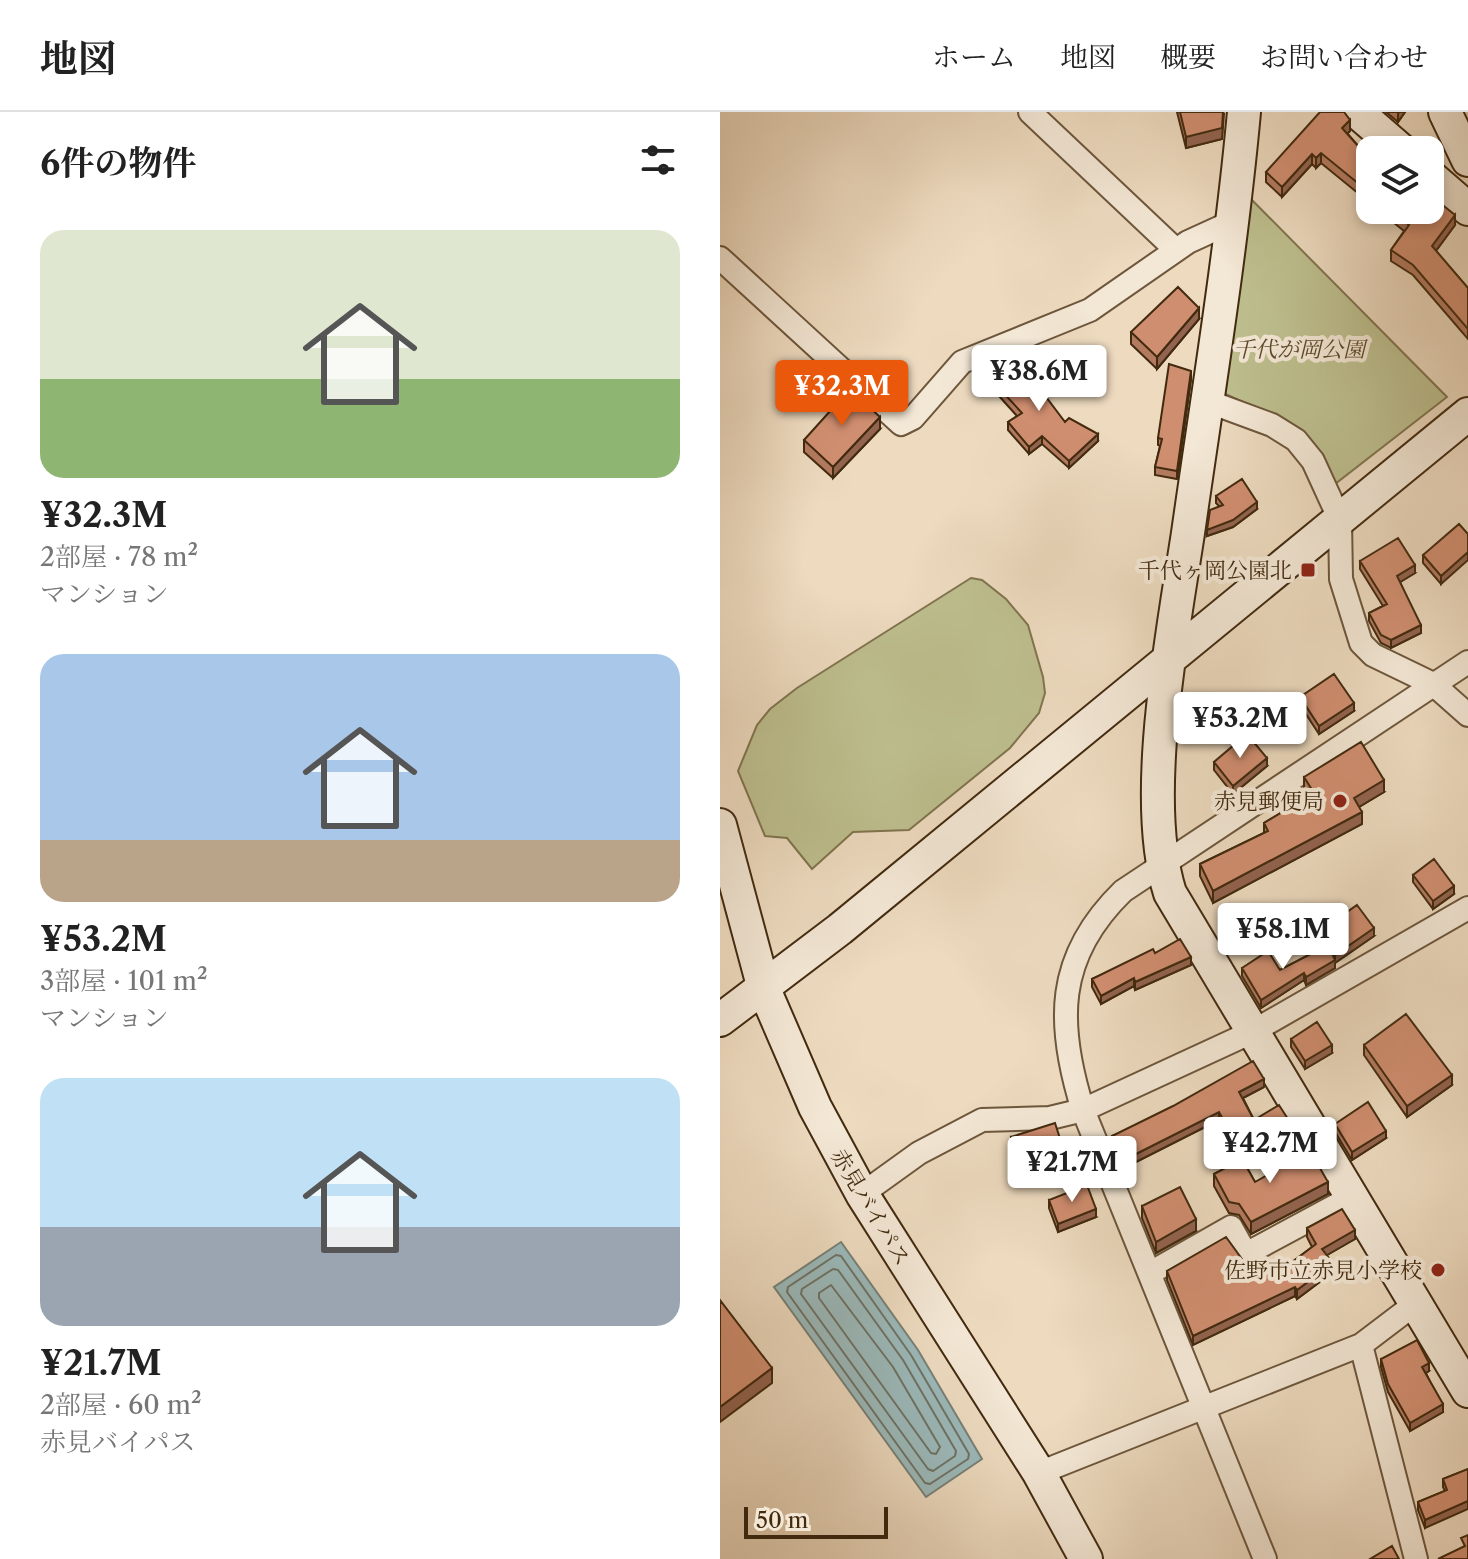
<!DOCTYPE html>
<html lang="ja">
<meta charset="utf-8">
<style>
:root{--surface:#fff;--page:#f2f2f2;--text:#222;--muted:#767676;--line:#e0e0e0;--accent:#ea580c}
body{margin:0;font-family:"Libre Caslon Text","Noto Serif JP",serif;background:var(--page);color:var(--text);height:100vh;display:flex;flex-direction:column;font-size:30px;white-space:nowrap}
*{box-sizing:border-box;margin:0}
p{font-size:26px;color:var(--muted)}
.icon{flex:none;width:44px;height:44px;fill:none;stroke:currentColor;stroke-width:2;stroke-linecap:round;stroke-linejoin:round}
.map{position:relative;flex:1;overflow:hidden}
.side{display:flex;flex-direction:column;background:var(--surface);width:720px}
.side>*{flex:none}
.tools{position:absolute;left:636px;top:24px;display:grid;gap:16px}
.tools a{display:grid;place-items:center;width:88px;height:88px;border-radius:16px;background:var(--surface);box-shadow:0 4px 12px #0003;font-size:40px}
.scale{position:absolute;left:24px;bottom:20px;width:144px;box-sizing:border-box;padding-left:8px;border:4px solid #422a0f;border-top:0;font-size:22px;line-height:28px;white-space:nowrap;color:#422a0f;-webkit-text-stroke:6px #f3e7d5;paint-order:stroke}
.price{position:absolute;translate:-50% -68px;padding:0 18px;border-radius:8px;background:#fff;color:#222;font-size:26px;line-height:52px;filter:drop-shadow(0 2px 4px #0008)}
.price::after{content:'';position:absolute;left:50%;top:48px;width:24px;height:18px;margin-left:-12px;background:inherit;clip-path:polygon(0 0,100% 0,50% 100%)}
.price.current{background:var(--accent);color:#fff}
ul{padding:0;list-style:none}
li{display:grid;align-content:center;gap:16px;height:424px;padding:0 40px}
li span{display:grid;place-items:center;height:248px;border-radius:24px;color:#555}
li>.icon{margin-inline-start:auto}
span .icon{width:144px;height:144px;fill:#fffc;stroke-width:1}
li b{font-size:34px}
h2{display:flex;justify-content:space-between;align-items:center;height:96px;padding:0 40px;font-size:34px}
header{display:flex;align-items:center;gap:48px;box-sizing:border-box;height:112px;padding:0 40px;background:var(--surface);border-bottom:2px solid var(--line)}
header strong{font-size:38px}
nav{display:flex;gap:44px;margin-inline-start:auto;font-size:28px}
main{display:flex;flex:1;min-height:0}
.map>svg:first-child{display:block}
.green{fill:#bdbe8e;stroke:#80744e;stroke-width:2}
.water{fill:#9bb9ba;stroke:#778076;stroke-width:2}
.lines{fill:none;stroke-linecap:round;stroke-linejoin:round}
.shore{stroke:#6e7264;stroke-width:2}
.street-casing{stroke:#6d563b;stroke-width:26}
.secondary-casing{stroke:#422a0f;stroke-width:36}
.street{stroke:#f3e7d5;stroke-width:22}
.secondary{stroke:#f3e7d5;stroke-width:32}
.wall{fill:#b37a60;stroke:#422a0f;stroke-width:2}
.shaded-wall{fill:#92634e;stroke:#422a0f;stroke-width:2}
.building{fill:#d08e70;stroke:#422a0f;stroke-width:2}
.poi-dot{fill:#8f2418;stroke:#f3e7d5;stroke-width:3}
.labels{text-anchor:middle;stroke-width:8;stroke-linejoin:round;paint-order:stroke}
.park-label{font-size:22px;font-style:italic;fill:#5b4828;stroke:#f3e7d5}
.poi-label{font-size:22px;fill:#422a0f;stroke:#f3e7d5;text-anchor:end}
.street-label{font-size:22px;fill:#422a0f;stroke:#f3e7d5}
</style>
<header>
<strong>地図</strong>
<nav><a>ホーム</a><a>地図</a><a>概要</a><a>お問い合わせ</a></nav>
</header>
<main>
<section class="side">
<h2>6件の物件<svg class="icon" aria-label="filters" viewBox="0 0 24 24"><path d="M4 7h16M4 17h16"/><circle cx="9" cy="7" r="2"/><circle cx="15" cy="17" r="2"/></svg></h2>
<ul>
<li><span style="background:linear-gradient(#dfe7d0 60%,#8fb573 0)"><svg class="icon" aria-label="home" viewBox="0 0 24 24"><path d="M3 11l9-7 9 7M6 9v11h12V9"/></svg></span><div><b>¥32.3M</b><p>2部屋 · 78 m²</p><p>マンション</p></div></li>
<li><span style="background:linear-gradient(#a9c7e8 75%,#b9a48a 0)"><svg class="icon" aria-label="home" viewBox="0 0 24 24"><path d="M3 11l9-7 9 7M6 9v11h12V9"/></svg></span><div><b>¥53.2M</b><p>3部屋 · 101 m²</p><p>マンション</p></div></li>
<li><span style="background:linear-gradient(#bfe0f5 60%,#9aa5b1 0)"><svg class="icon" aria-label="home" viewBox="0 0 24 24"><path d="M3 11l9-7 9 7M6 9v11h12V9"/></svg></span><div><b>¥21.7M</b><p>2部屋 · 60 m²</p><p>赤見バイパス</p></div></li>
</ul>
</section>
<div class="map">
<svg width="748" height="1447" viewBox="0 0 748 1447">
<rect width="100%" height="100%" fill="#eddabf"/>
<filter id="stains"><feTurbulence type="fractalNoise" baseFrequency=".0025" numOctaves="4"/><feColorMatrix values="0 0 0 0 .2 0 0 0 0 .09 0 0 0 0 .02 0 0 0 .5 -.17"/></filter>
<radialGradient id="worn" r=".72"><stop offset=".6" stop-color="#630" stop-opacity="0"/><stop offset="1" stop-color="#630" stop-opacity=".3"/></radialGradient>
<!-- green -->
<path class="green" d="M531,87L727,285L615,372L560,307L501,280Z
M251,466L262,468L286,487L308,513L323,565L325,581L319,601L290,636L189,718L133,720L92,757L67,726L45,724L18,659L37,613L50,597L77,576Z"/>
<!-- water -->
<path class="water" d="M121,1130L198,1238L262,1347L206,1385L54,1175Z"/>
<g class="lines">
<!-- shore -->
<path class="shore" d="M116,1143L121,1144L191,1243L249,1342L248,1347L210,1372L205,1371L67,1180L68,1175Z
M113,1157L118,1158L183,1248L236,1339L235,1344L213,1359L208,1357L81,1182L82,1177Z
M111,1173L173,1255L220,1335L216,1342L211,1341L99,1186V1181Z"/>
<defs>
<path id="street" d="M310,0L456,138
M0,146L181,312L193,306L242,250L370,198L468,130L514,109
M487,289L552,313L576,328L593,349L620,408L621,467L641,531L653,543L713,572L748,603
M142,1082L199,1041L262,1008L330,1006L363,998L532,920L748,796
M430,1161L511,1115L526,1142L630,1086
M641,1233L696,1447
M319,1361L641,1233L695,1192
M545,1447L363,998C336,912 335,845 403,779L748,550"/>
<path id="secondary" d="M524,0C511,141 488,281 468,421C453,520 420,687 450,781L748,1279
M637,0L681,38
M725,0L748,48
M710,64L748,97
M0,713L44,877L95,995L142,1082L319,1361L366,1447
M0,908L120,817L748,302"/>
</defs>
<!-- street casing -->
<use href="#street" class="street-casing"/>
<!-- secondary casing -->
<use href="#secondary" class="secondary-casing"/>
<!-- street -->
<use href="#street" class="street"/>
<!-- secondary -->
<use href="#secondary" class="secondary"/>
</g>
<!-- wall -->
<path class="wall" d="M457,0H503L502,27L466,36Z
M666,0H685L678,10Z
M630,19L627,21L646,43L650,39V91L601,51L596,56L592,52L562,85L546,70V60Z
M658,98H710L735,113L716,139L748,176V227L693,163L671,149V138L684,119Z
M479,207L437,257L411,232V220Z
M270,266L345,310L378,329L349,356L322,332L309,342L288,318V310L297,304L270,274Z
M471,267L457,367L435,363V355L440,334L438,333V326Z
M160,317L113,366L84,340V328Z
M496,384L537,397L513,415L487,424L499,394L496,391Z
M748,422L721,472L703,451V443Z
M640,449L695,461L680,470L701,521L671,536L661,531L649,509V501L663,494L640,457Z
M580,585L634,599L599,622L580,593Z
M494,650L547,654L513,682L494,658Z
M584,665L664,680L639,695L642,712L493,791L480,764V752L544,721V711L589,684L584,676Z
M693,763L734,782L713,797L693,770Z
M599,820L654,824L615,851V856L586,873L584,868L541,896L522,864V856L560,858L604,835L599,828Z
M435,841L471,853L415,878L414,874L381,892L372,875V867Z
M571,927L612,941L585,957L571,935Z
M644,933L732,973L687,1005L644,943Z
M544,975L523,986L534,1008L573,1023L524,1050L535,1070L608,1082L531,1122L519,1103L509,1101L494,1074V1062L521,1048L499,1008L402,1057L392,1032V1024Z
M615,1012L666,1026L632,1048L615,1020Z
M291,1025L343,1044L300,1059L291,1033Z
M329,1088L376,1105L338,1120L329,1096Z
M422,1094L476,1119L436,1141L422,1106Z
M587,1116L635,1127L606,1143L613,1160L577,1187L575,1184L473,1233L447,1168V1159L530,1158L555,1163L592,1135L587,1125Z
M661,1247L709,1259L706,1261L723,1300L690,1319L668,1280L661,1255Z
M748,1357L705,1416L698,1398V1390L725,1379L723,1375V1367Z"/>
<!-- shaded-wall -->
<path class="shaded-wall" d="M679,0H685L678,10V2Z
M504,2L502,27L466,36V25Z
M630,8V19L622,27V16Z
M601,41V51L596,56V46Z
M592,42V52L562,85V75Z
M735,103V113L712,144V134Z
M479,196V207L437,257V245Z
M471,259V267L457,367V359Z
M160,305V317L113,366V355Z
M378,322V329L349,356V349Z
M322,324V332L309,342V335Z
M537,390V397L513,415L487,424V418Z
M748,440V448L721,472V464Z
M695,453V461L677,472V464Z
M701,513V521L671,536V528Z
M634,591V599L599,622V614Z
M547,646V654L513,682V674Z
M664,668V680L634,698V686Z
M642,700V712L493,791V779Z
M734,774V782L713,797V789Z
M654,816V824L615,851V856L586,873V865L615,848V843Z
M471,845V853L415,878V870Z
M584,861V868L541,896V888Z
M414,866V874L381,892V884Z
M612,933V941L585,957V949Z
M732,963V973L687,1005V994Z
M544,967V975L519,988V980Z
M499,1000V1008L402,1057V1049Z
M573,1015V1023L523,1051V1043Z
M666,1019V1026L632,1048V1040Z
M343,1036V1044L300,1059V1051Z
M608,1070V1082L531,1122V1110Z
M376,1097V1105L338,1120V1112Z
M476,1107V1119L436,1141V1130Z
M635,1118V1127L602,1146V1137Z
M613,1151V1160L577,1187V1178Z
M575,1175V1184L473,1233V1224Z
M709,1251V1259L702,1263V1255Z
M52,1256V1271L0,1310V1295Z
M723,1292V1300L690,1319V1311Z
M748,1389V1397L705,1416V1408Z"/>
<!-- building -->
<path class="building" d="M460,0H503L502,16L466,25Z
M600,0H624L630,8L622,16L646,43L650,39V81L601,41L596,46L592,42L562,75L546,60Z
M656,32L665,38H651Z
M710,83L735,103L712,134L748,176V217L693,153L671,138L689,113L670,98H710Z
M458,175L479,196L437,245L411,220Z
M296,245L345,310L349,306L378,322L349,349L322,324L309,335L288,310L302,301L270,266Z
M449,252L471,259L457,359L435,355L442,327L438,326Z
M130,277L160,305L113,355L84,328Z
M522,367L537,390L513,408L487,418L490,398L503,393L496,384Z
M739,412L748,422V440L721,464L703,443Z
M678,426L695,453L677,464L701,513L671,528L661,523L649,501L667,492L640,449Z
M614,562L634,591L599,614L580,585Z
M527,622L547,646L513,674L494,650Z
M641,630L664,668L634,686L642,700L493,779L480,752L548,719L544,711L594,681L584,665Z
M714,747L734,774L713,789L693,763Z
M637,793L654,816L615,843L599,820Z
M460,827L471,845L415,870L414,866L381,884L372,867L433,837L435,841Z
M608,833L615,848L586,865L584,861L541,888L522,856L548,839L560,858Z
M686,902L732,963L687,994L644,933Z
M597,910L612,933L585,949L571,927Z
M533,949L544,967L519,980L534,1008L559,993L573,1015L523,1043L499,1000L402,1049L392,1024L453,994Z
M648,990L666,1019L632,1040L615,1012Z
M335,1011L343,1036L300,1051L291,1025Z
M590,1039L608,1070L531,1110L519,1092L509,1090L494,1062L522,1047L535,1070Z
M367,1073L376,1097L338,1112L329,1088Z
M460,1075L476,1107L436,1130L422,1094Z
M622,1097L635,1118L602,1137L613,1151L577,1178L575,1175L473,1224L447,1159L506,1125L530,1158L548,1149L555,1163L596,1132L587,1116Z
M0,1188L52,1256L0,1295Z
M697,1228L709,1251L702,1255L723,1292L690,1311L668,1272L661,1247Z
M748,1357V1389L705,1408L698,1390L727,1378L723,1367Z
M748,1423V1447H718L745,1434L741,1426Z
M672,1434L679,1447H650Z"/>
<!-- markers -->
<g class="poi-dot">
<rect x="580" y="450" width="16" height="16" rx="4"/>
<circle cx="620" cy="689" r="8"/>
<circle cx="718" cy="1158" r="8"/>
</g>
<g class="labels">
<!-- park labels -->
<g class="park-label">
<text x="579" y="245">千代が岡公園</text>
</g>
<!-- poi labels -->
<g class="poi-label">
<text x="572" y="466">千代ヶ岡公園北</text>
<text x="604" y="697">赤見郵便局</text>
<text x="702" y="1166">佐野市立赤見小学校</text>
</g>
<!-- street labels -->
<g class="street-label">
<text transform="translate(151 1095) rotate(59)" y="8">赤見バイパス</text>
</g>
</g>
<rect width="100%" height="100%" filter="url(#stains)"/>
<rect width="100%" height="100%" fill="url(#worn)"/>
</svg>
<div class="tools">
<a><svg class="icon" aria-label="layers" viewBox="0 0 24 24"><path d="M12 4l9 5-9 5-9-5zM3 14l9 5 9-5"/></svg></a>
</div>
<div class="scale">50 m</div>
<b class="price" style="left:319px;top:301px">¥38.6M</b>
<b class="price current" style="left:122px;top:316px">¥32.3M</b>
<b class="price" style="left:520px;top:648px">¥53.2M</b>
<b class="price" style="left:563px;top:859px">¥58.1M</b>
<b class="price" style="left:550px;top:1073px">¥42.7M</b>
<b class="price" style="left:352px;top:1092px">¥21.7M</b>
</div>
</main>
